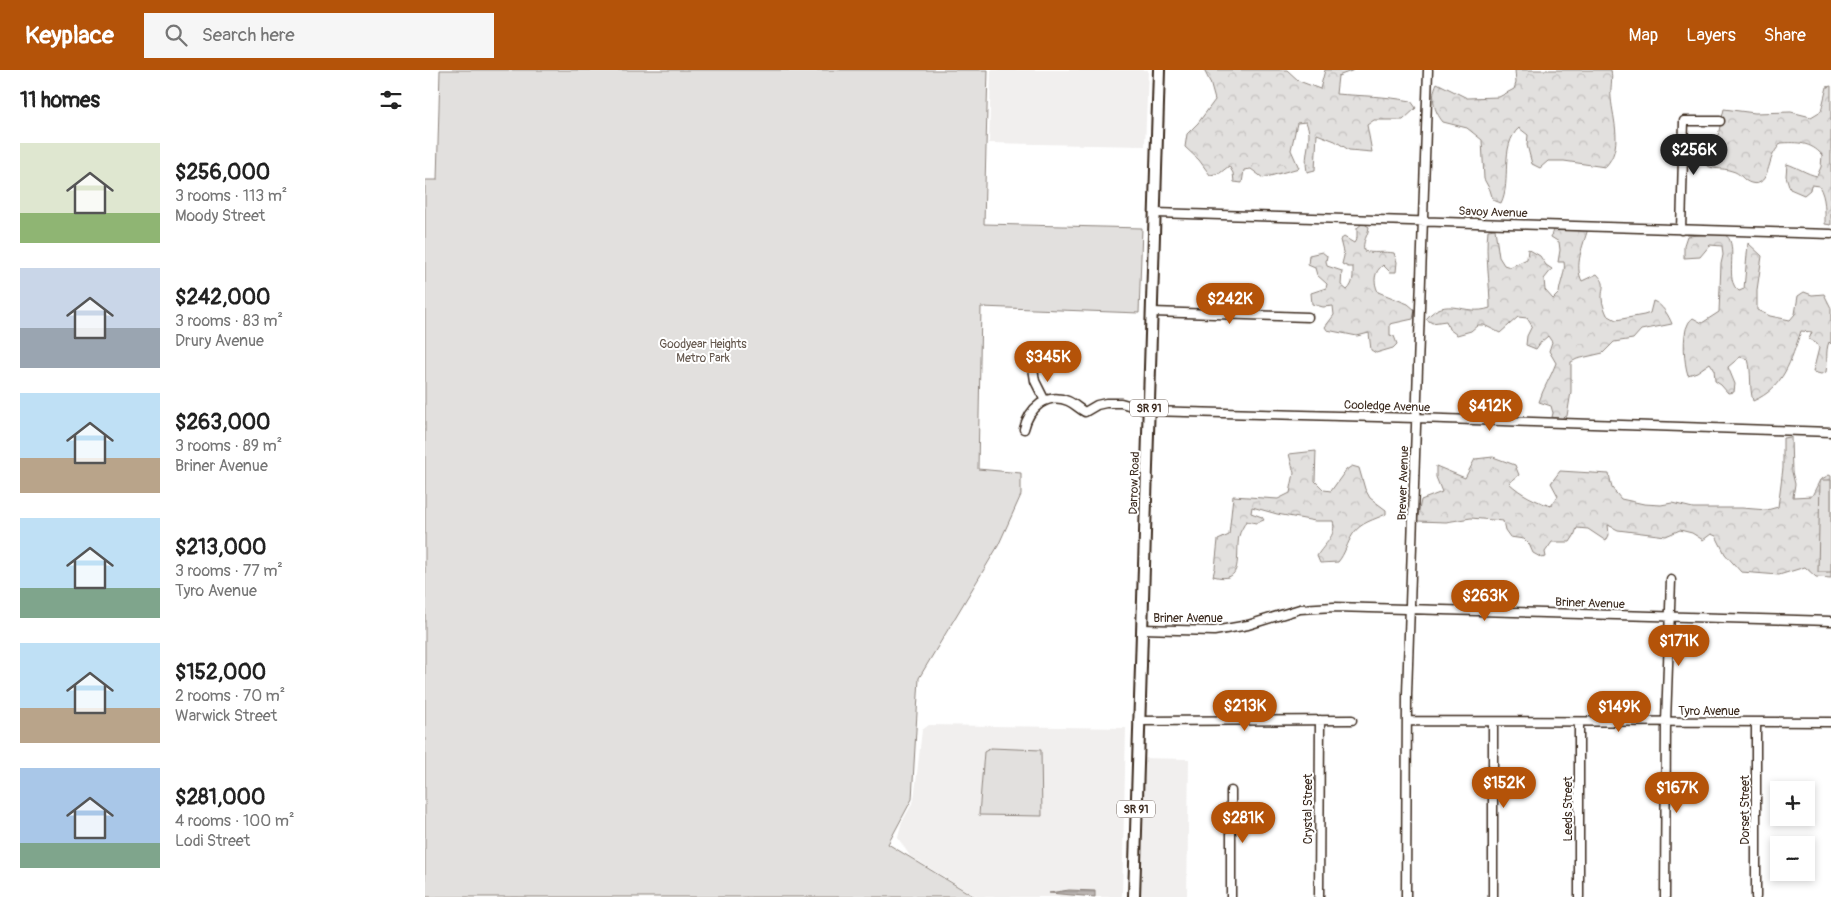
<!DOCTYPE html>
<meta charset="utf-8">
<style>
:root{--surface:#fff;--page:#f6f6f6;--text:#222;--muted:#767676;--accent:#b45309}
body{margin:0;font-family:Pangolin,sans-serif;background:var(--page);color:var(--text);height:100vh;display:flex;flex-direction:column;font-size:19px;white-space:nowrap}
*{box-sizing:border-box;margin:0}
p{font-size:16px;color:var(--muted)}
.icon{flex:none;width:28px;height:28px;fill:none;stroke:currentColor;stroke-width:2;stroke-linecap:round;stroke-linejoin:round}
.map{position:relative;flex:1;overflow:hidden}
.sheet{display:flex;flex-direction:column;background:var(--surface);width:425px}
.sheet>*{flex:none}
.buttons{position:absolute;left:1345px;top:711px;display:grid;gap:10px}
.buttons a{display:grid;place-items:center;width:45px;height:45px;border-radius:0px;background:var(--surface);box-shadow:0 2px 8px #0003;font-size:25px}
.price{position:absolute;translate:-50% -42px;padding:0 11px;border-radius:18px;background:var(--accent);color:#fff;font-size:16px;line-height:32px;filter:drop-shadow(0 1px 2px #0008)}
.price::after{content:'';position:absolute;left:50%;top:30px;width:15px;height:11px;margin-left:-8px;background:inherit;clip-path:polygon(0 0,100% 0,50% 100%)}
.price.on{background:#222;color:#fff}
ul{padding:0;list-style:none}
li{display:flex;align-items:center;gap:15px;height:125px;padding:0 20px}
li span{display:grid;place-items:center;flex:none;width:140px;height:100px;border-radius:0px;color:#555}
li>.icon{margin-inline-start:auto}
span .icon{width:60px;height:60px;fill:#fffc;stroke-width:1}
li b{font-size:21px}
h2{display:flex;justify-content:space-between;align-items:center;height:60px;padding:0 20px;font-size:21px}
header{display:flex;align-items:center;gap:30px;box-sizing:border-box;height:70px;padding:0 25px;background:var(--accent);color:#fff}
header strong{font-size:24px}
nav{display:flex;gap:28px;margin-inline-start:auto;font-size:18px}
.search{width:350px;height:45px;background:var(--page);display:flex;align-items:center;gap:12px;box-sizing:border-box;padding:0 18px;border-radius:0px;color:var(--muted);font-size:19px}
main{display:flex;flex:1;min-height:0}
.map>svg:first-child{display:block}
.built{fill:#f1efee}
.forest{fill:url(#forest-crowns);stroke:#8e857e}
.park{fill:#e2e0de;stroke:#8e857e}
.water{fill:url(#water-rules);stroke:#887e77}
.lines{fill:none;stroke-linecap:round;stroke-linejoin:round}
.minor-casing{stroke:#3b2a1e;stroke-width:11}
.major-casing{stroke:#3b2a1e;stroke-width:14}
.minor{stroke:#fff;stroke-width:8}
.major{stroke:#fff;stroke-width:10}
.labels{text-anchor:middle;stroke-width:4;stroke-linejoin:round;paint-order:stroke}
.shield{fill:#fff;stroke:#766a62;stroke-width:1}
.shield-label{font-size:11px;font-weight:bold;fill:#3b2a1e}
.street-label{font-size:12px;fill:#3b2a1e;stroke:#fff}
.park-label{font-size:12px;fill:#65584e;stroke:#fff}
</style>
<header>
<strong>Keyplace</strong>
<div class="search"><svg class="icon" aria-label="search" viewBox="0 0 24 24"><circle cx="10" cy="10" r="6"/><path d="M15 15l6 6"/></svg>Search here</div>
<nav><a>Map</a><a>Layers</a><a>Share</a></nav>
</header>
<main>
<section class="sheet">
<h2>11 homes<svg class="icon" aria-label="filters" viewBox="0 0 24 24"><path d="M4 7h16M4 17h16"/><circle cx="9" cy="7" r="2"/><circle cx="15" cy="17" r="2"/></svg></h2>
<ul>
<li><span style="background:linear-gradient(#dfe7d0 70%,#8fb573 0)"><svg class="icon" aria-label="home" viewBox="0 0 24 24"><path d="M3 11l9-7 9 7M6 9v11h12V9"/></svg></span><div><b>$256,000</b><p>3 rooms · 113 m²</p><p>Moody Street</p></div></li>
<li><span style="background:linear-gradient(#c9d6e8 60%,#9aa5b1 0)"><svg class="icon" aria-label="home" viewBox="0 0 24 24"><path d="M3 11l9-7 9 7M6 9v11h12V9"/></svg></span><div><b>$242,000</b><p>3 rooms · 83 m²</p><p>Drury Avenue</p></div></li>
<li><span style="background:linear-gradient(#bfe0f5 65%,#b9a48a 0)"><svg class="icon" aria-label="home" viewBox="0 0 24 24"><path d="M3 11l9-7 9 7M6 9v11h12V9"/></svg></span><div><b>$263,000</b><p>3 rooms · 89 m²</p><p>Briner Avenue</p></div></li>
<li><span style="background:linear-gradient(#bfe0f5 70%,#7fa58c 0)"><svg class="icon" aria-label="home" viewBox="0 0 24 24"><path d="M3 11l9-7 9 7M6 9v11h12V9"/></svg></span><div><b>$213,000</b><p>3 rooms · 77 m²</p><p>Tyro Avenue</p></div></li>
<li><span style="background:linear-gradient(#bfe0f5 65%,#b9a48a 0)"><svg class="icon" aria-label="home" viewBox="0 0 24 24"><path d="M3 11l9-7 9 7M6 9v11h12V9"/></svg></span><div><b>$152,000</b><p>2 rooms · 70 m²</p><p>Warwick Street</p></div></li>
<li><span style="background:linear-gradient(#a9c7e8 75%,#7fa58c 0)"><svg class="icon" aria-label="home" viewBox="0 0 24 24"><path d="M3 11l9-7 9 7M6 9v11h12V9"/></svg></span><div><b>$281,000</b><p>4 rooms · 100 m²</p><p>Lodi Street</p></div></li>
</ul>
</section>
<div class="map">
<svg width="1406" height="827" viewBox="0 0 1406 827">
<defs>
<pattern id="forest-crowns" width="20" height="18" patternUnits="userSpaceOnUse" patternTransform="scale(1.25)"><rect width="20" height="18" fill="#e2e0de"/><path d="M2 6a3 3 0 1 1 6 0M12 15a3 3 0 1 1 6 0" fill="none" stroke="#c3c0be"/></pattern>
<pattern id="water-rules" width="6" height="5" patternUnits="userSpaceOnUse" patternTransform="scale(1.25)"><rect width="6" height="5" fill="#bcb6b3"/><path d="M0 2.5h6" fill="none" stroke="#9a9491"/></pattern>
</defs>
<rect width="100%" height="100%" fill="#fff"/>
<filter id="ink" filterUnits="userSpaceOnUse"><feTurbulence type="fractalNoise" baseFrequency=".02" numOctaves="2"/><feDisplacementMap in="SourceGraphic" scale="10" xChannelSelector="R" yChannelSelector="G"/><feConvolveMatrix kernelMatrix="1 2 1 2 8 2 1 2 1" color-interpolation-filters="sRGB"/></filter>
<g filter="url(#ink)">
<!-- built -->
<path class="built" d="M566,0H723L720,76L564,73Z
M504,655L701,658L697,827H552L485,786L473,768L476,754L489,730L497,660Z
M713,688L764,689L762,827H709Z"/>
<!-- forest -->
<path class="forest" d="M779,0H862L874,11L895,19L900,0H929L913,6L911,24C936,26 961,26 986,31L991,38L978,50H949L942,55L947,82L924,80L910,71L892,64L890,100L882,102C878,83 889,68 881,52L872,53L866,80L874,98L838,108L826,99L819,100L817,113L809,112L808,103L804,96L795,103L785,105L774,90L760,77L762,64L773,53L790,30L785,12Z
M1090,0H1186C1188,9 1185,18 1186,28C1188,50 1199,78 1180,97L1139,91H1123L1115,98L1107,94L1102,75L1103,65L1094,58C1074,76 1087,111 1076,133L1068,130L1065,120L1059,109L1057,70L1042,58L1018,52C1009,41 1005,27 1012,13L1042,28L1074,27L1089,19L1091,13Z
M1406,16V155L1400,154C1400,141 1401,128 1394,116L1386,115L1385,120L1379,125L1365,119L1361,106L1362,94C1372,97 1382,104 1392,106L1396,97L1397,85C1386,72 1372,72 1356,73C1354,76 1351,79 1349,83C1343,92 1343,118 1326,113C1318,111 1316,103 1307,101C1296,97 1288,101 1278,93L1281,83L1293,65L1299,39L1330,43L1366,42L1386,47L1396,41L1402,17Z
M938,153L944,157C943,166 937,171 939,181C948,184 959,181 969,183L972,192L971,202H965L958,195C949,202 948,211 953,222L983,234L990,240L988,249L965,254V265L969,266L972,274L968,278L951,283L946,280L944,263L932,266L902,260L900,257L909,245L908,236L898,237L887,234L886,223L901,218L902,214L892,205L890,198L883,195L884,185L897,182L902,186L901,191L902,196L917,201L916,215L922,220C929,214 928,205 928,197H923L917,194L919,186L915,170L919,167L929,173L932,168V158Z
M1070,159L1074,187L1079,195L1085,197L1102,189L1103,179L1115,186L1121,195L1127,199L1119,209L1120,220L1128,229L1134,223C1135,212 1141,202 1139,192H1133L1135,180L1134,172L1126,167L1128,159H1163C1158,175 1149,196 1157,211L1172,204C1182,215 1177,215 1177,228C1177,234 1180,240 1182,245L1191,250L1219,245L1225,243L1228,231C1237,234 1244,246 1247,254L1216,260L1208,269L1189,272L1178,283L1152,289L1146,292V322L1142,346L1136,349L1127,347L1128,343L1126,336L1114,332C1118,318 1126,307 1131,293L1124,281L1127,272L1123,266L1116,272L1111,279L1101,275L1102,266L1107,256L1102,248L1093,247L1075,263L1059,255H1053L1046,261L1032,265L1024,259L1021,251L1007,253L1001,249C1022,224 1039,247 1065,238C1065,212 1060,186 1063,160Z
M1288,164C1292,164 1297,164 1300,165C1313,171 1302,203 1309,215C1310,218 1312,219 1314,221L1319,219L1323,173L1337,186L1332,220V240L1345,246L1365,250L1370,244L1373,226L1379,222L1387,225L1399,224L1406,238V274L1404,272C1400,282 1403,291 1401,302L1396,304L1388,302L1394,278L1392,274L1384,269L1387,262L1376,261C1366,290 1359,318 1328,331C1324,317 1327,303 1323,289L1315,287L1303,297L1310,314L1309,322L1303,323L1296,315L1290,311L1289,299L1285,293L1272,302L1263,305C1259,294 1257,264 1263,254C1264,251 1266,250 1268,248L1277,253L1294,242L1296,194L1298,185L1297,176L1285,175L1275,187L1259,188V175L1262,166Z
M1366,367L1367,402L1370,414L1368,427L1387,426L1395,410L1404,405L1406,406V508L1391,507L1380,497L1354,505L1316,502L1300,484L1291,466L1286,464L1278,470L1267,463L1255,460L1241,466L1193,460L1183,455L1184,465L1181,471L1163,459L1152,458L1149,466L1145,472H1127L1120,482L1121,487L1117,488L1108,483L1104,474L1099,469L1085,467L1080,460L1078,451L1046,448L1021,452L992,451L996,430L1017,422L1011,407V396L1040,408L1050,389L1068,387L1090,395L1094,405L1084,413C1097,425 1110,431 1126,436L1133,426L1126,413L1135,401L1184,404L1187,418L1196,429L1219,434L1236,435L1247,433L1268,438H1317L1342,440L1353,437L1358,398V368Z
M891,381L890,411L899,420L906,421L921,400L927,396L934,398L940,419L945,428L961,440V444C949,450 936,452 928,464C922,473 920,484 913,492L895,493L892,486C899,474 912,466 908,451H890L852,444L827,437L826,443L837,447L839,450L831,453L821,451C819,456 815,461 814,466C810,486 820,515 788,506L790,498L793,470L804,465L808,426L853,429L865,423L869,403L864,384Z"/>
<!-- park -->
<path class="park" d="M15,0H563L559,154L717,158L714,243L556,237L553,399L596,403V425L573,476L494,608L487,729L463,774L550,827H0V110H12Z
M1395,410H1406V502H1393Z
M566,678L616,680L617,746L554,745L559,682Z"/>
<!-- water -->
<path class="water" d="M644,820L670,821V827L624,823Z"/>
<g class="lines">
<defs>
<path id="minor" d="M730,143L1406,164
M1256,160L1259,51H1295
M727,242L883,247
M608,298L610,311L620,331
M599,359C604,338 622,322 643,331C650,334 654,339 660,342L672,335L681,333H696L724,341L991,348L1406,362
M717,559L789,561L823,555L875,539L909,537L1406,551
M713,651L927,650
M982,651L1406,652
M806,827V721
M894,827L895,650
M981,827L982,624L1003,0
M1068,827V652
M1154,827V652
M1240,827L1241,652L1246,510
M1331,827V652"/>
<path id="major" d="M709,827L734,0"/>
</defs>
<!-- minor casing -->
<use href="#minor" class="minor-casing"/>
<!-- major casing -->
<use href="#major" class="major-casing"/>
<!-- minor -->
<use href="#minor" class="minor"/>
<!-- major -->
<use href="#major" class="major"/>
</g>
</g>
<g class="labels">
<!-- shield labels -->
<g class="shield">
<rect x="705" y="329.5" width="38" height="17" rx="4"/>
<rect x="692" y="730.5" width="38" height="17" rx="4"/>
</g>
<g class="shield-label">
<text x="724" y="342">SR 91</text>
<text x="711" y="743">SR 91</text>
</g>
<!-- street labels -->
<g class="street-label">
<text transform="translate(1068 142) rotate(2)" y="4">Savoy Avenue</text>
<text transform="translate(962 336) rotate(2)" y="4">Cooledge Avenue</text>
<text transform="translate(709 413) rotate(-88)" y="4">Darrow Road</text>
<text transform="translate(978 413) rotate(-88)" y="4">Brewer Avenue</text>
<text transform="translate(1165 533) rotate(2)" y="4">Briner Avenue</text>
<text x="763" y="552">Briner Avenue</text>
<text x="1284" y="645">Tyro Avenue</text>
<text transform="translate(883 739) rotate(-90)" y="4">Crystal Street</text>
<text transform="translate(1143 739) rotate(-90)" y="4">Leeds Street</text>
<text transform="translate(1320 740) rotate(-90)" y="4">Dorset Street</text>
</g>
<!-- park labels -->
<g class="park-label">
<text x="278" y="278">Goodyear Heights<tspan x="278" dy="14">Metro Park</tspan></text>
</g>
</g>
</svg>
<div class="buttons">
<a>+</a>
<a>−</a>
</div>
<b class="price on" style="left:1269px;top:106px">$256K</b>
<b class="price" style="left:805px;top:255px">$242K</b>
<b class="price" style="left:623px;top:313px">$345K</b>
<b class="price" style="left:1065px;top:362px">$412K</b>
<b class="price" style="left:1060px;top:552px">$263K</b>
<b class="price" style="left:1254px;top:597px">$171K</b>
<b class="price" style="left:820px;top:662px">$213K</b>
<b class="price" style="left:1194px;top:663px">$149K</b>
<b class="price" style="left:1079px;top:739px">$152K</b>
<b class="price" style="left:1252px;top:744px">$167K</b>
<b class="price" style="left:818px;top:774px">$281K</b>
</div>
</main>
